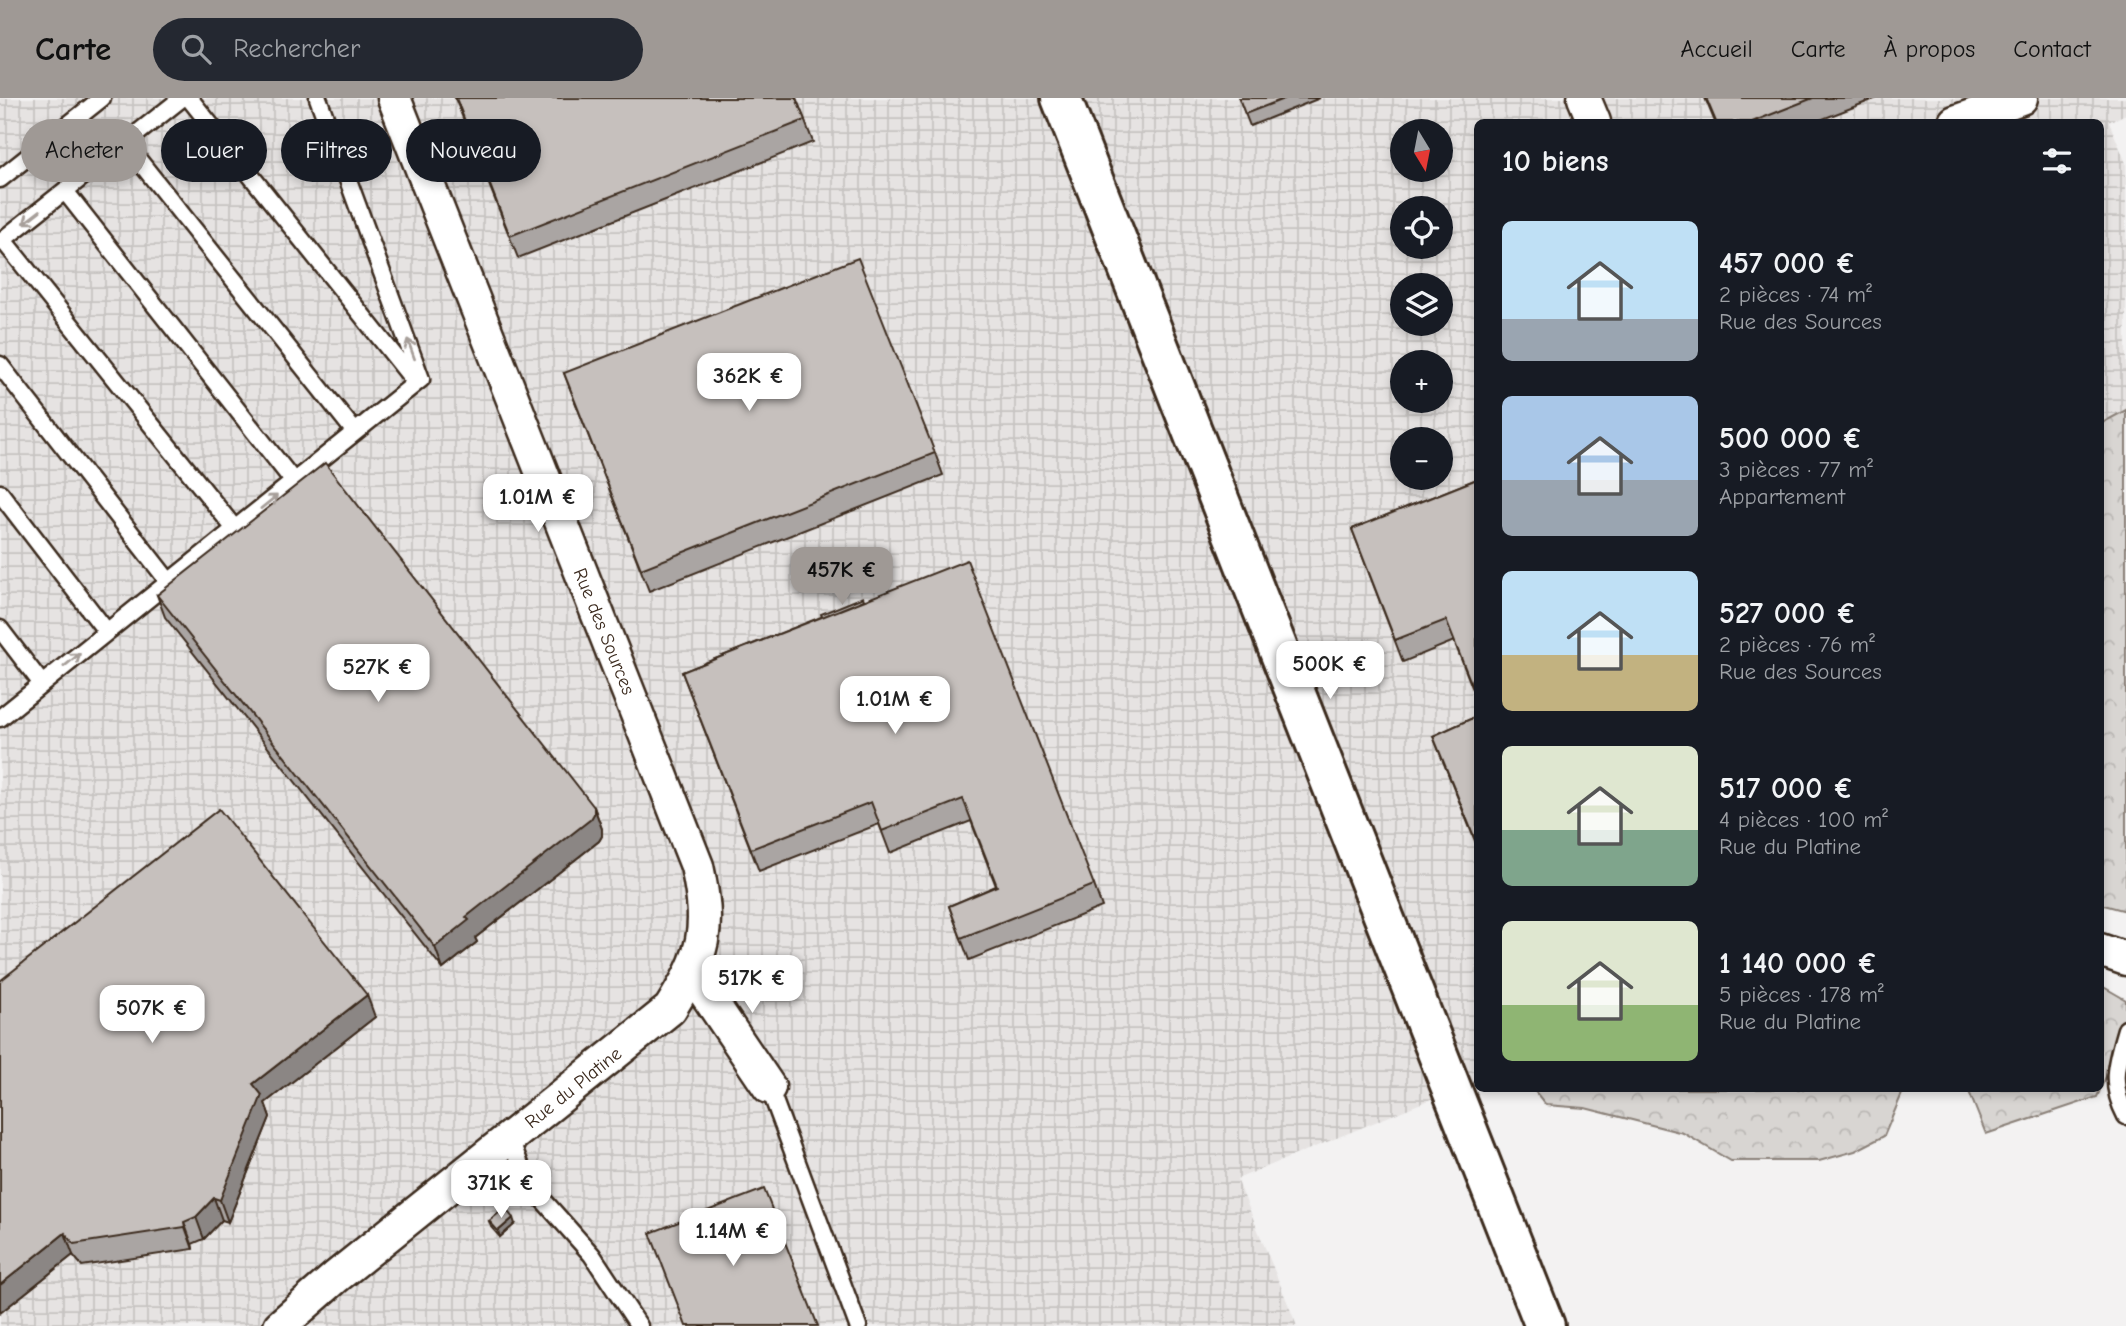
<!DOCTYPE html>
<html lang="fr">
<meta charset="utf-8">
<style>
:root{--surface:#171b24;--page:#242831;--text:#f1f3f6;--muted:#9ea1a6;--accent:#9f9995}
body{margin:0;font-family:"Comic Neue",sans-serif;background:var(--page);color:var(--text);height:100vh;display:flex;flex-direction:column;font-size:26px;white-space:nowrap}
*{box-sizing:border-box;margin:0}
p{font-size:23px;color:var(--muted)}
.icon{flex:none;width:38px;height:38px;fill:none;stroke:currentColor;stroke-width:2;stroke-linecap:round;stroke-linejoin:round}
.map{position:relative;flex:1;overflow:hidden}
.details{position:absolute;left:1474px;top:21px;width:630px;height:973px;display:flex;flex-direction:column;background:var(--surface);border-radius:10px;box-shadow:0 4px 10px #0003}
.details>*{flex:none}
.guide{position:absolute;left:21px;top:21px;width:665px;height:63px;display:flex;gap:14px}
.needle{width:46px;rotate:170deg}
.buttons{position:absolute;left:1390px;top:21px;display:grid;gap:14px}
.buttons a{display:grid;place-items:center;width:63px;height:63px;border-radius:50%;background:var(--surface);box-shadow:0 4px 10px #0003;font-size:35px}
.price{position:absolute;translate:-50% -60px;padding:0 16px;border-radius:14px;background:#fff;color:#222;font-size:23px;line-height:46px;filter:drop-shadow(0 2px 4px #0008)}
.price::after{content:'';position:absolute;left:50%;top:42px;width:21px;height:16px;margin-left:-10px;background:inherit;clip-path:polygon(0 0,100% 0,50% 100%)}
.price.active{background:var(--accent);color:#111}
ul{padding:0;list-style:none}
li{display:flex;align-items:center;gap:21px;height:175px;padding:0 28px}
li span{display:grid;place-items:center;flex:none;width:196px;height:140px;border-radius:10px;color:#555}
li>.icon{margin-inline-start:auto}
span .icon{width:84px;height:84px;fill:#fffc;stroke-width:1}
li b{font-size:30px}
h2{display:flex;justify-content:space-between;align-items:center;height:84px;padding:0 28px;font-size:30px}
.pill{padding:0 24px;border-radius:32px;background:var(--surface);box-shadow:0 4px 10px #0003;font-size:24px;line-height:63px}
.pill.active{background:var(--accent);color:#111}
header{display:flex;align-items:center;gap:42px;box-sizing:border-box;height:98px;padding:0 35px;background:var(--accent);color:#111}
header strong{font-size:33px}
nav{display:flex;gap:38px;margin-inline-start:auto;font-size:24px}
.search{width:490px;height:63px;background:var(--page);display:flex;align-items:center;gap:18px;box-sizing:border-box;padding:0 24px;border-radius:38px;color:var(--muted);font-size:26px}
.map>svg:first-child{display:block}
.industrial{fill:url(#industrial-grid);fill-rule:evenodd}
.forest{fill:url(#forest-crowns);stroke:#8a8078;stroke-width:2}
.lines{fill:none;stroke-linecap:round;stroke-linejoin:round}
.service-casing{stroke:#3b2a1e;stroke-width:21}
.minor-casing{stroke:#3b2a1e;stroke-width:37}
.tertiary-casing{stroke:#3b2a1e;stroke-width:44}
.service{stroke:#fff;stroke-width:16}
.minor{stroke:#fff;stroke-width:32}
.tertiary{stroke:#fff;stroke-width:38}
.wall{fill:#aaa5a3;stroke:#3b2a1e;stroke-width:2}
.shaded-wall{fill:#8b8684;stroke:#3b2a1e;stroke-width:2}
.building{fill:#c6c0bd;stroke:#3b2a1e;stroke-width:2}
.oneway{stroke:#a79f9a}
.labels{text-anchor:middle;stroke-width:6;stroke-linejoin:round;paint-order:stroke}
.street-label{font-size:19px;fill:#3b2a1e;stroke:#fff}
</style>
<header>
<strong>Carte</strong>
<div class="search"><svg class="icon" aria-label="search" viewBox="0 0 24 24"><circle cx="10" cy="10" r="6"/><path d="M15 15l6 6"/></svg>Rechercher</div>
<nav><a>Accueil</a><a>Carte</a><a>À propos</a><a>Contact</a></nav>
</header>
<div class="map">
<svg width="2126" height="1228" viewBox="0 0 2126 1228">
<defs>
<pattern id="industrial-grid" width="8" height="8" patternUnits="userSpaceOnUse" patternTransform="scale(1.75)"><rect width="8" height="8" fill="#e6e3e2"/><path d="M0 4h8M4 0v8" fill="none" stroke="#c6c3c1"/></pattern>
<pattern id="forest-crowns" width="20" height="18" patternUnits="userSpaceOnUse" patternTransform="scale(1.75)"><rect width="20" height="18" fill="#d8d5d2"/><path d="M2 6a3 3 0 1 1 6 0M12 15a3 3 0 1 1 6 0" fill="none" stroke="#bab7b4"/></pattern>
</defs>
<rect width="100%" height="100%" fill="#f3f2f2"/>
<filter id="ink" filterUnits="userSpaceOnUse"><feTurbulence type="fractalNoise" baseFrequency=".0143" numOctaves="2"/><feDisplacementMap in="SourceGraphic" scale="14" xChannelSelector="R" yChannelSelector="G"/><feConvolveMatrix kernelMatrix="1 2 1 2 8 2 1 2 1" color-interpolation-filters="sRGB"/></filter>
<g filter="url(#ink)">
<!-- industrial -->
<path class="industrial" d="M0,0H2126V16L2109,24L2126,65V312L2100,326V24H1477V982L1237,1081L1297,1228H0ZM1402,33H1440V72H1402ZM1402,110H1440V149H1402ZM1402,187H1440V226H1402ZM1402,264H1440V303H1402ZM1402,341H1440V380H1402Z"/>
<!-- forest -->
<path class="forest" d="M2126,312V813L2100,806V326Z
M2100,887L2126,902V933L2097,999L1986,1036L1968,991L2100,990Z
M1533,991H1904L1884,1038L1855,1053L1819,1063H1731L1683,1035L1585,1010L1546,1007Z"/>
<g class="lines">
<defs>
<path id="service" d="M189,0L416,285
M125,45L355,334
M0,81L102,0
M65,93L294,384
M3,142L235,431
M0,144L182,0
M0,267L169,484
M0,395L107,534
M0,531L42,586
M0,620L421,281L318,0
M2126,931C2116,965 2109,986 2126,1018
M769,989L858,1228
M509,1039L527,1084L592,1157L639,1228"/>
<g id="minor">
<path d="M1584,0L1594,24"/>
<path d="M1955,24L2021,0"/>
<path d="M2100,852L2126,861"/>
<path d="M692,875L769,989"/>
<path id="s1" d="M280,1228L336,1179L670,911C705,855 711,833 697,768L394,0"/>
</g>
<path id="tertiary" d="M1061,0L1545,1228"/>
</defs>
<!-- service casing -->
<use href="#service" class="service-casing"/>
<!-- minor casing -->
<use href="#minor" class="minor-casing"/>
<!-- tertiary casing -->
<use href="#tertiary" class="tertiary-casing"/>
<!-- service -->
<use href="#service" class="service"/>
<!-- minor -->
<use href="#minor" class="minor"/>
<!-- tertiary -->
<use href="#tertiary" class="tertiary"/>
</g>
<!-- wall -->
<path class="wall" d="M455,0H796L813,44L518,160Z
M1239,0H1320L1250,28Z
M1705,0H1877L1815,24H1715Z
M564,275L935,355L943,377L649,493Z
M1477,381V602L1454,543L1403,564L1352,431Z
M157,497L594,709L602,731V738L599,743L475,840L477,844L443,871L165,519Z
M864,502L1094,787L1102,809L969,862L949,808L996,788L971,723L890,755L879,726L759,773L682,574Z
M1477,618V748L1433,638Z
M0,883L375,919L265,1005L270,1019L228,1124L222,1122L204,1141L192,1146L193,1151L82,1168L73,1157L0,1215Z
M489,1123L515,1126L500,1139L491,1129Z"/>
<!-- shaded-wall -->
<path class="shaded-wall" d="M594,709L602,731V738L599,743L475,840L477,844L443,871L435,849L466,819Z
M367,897L375,919L265,1005L270,1019L228,1124L220,1102L253,986Z
M214,1100L222,1122L204,1141L196,1119Z
M513,1120L515,1126L500,1139L498,1133Z
M184,1124L192,1146L193,1151L185,1129Z
M65,1135L73,1157L0,1215V1187Z"/>
<!-- building -->
<path class="building" d="M456,0H796L805,22L510,138Z
M1239,0H1286L1245,16Z
M1706,0H1813L1752,24H1716Z
M858,160L935,355L641,471L564,275Z
M325,365L594,709V716L591,721L466,819L469,822L435,849L157,497Z
M1477,381V600L1446,522L1395,542L1352,431Z
M967,462L1094,787L961,840L949,808L997,788L963,701L882,733L871,704L751,751L682,574Z
M863,499L864,502L822,519L821,516Z
M1477,618V746L1433,638Z
M219,711L367,897L253,986L262,997L220,1102L214,1100L196,1119L184,1124L185,1129L74,1146L65,1135L0,1187V883Z
M764,1091L818,1228H686L650,1135Z
M505,1110L513,1120L498,1133L489,1123Z"/>
<!-- one-way arrows -->
<defs><path id="oneway-shaft" d="M-6 0H5M1.5-3L5.5 0L1.5 3" fill="none" stroke-width="1.6" stroke-linecap="round" stroke-linejoin="round" transform="scale(1.75)"/></defs>
<g class="oneway">
<use href="#oneway-shaft" transform="translate(32 119) rotate(142)"/>
<use href="#oneway-shaft" transform="translate(411 251) rotate(-110)"/>
<use href="#oneway-shaft" transform="translate(269 404) rotate(-39)"/>
<use href="#oneway-shaft" transform="translate(72 562) rotate(-39)"/>
</g>
</g>
<g class="labels">
<!-- street labels -->
<g class="street-label">
<text transform="translate(605 533) rotate(68)" y="7">Rue des Sources</text>
<text dy="7" stroke="none"><textPath href="#s1" startOffset="378">Rue du Platine</textPath></text>
</g>
</g>
</svg>
<div class="buttons">
<a><svg class="needle" viewBox="-14 -14 28 28"><path d="M0-13l5 13h-10z" fill="#e53935"/><path d="M0 13l5-13h-10z" fill="#9ea1a6"/></svg></a>
<a><svg class="icon" aria-label="locate" viewBox="0 0 24 24"><circle cx="12" cy="12" r="6"/><path d="M12 2v4M12 18v4M2 12h4M18 12h4"/></svg></a>
<a><svg class="icon" aria-label="layers" viewBox="0 0 24 24"><path d="M12 4l9 5-9 5-9-5zM3 14l9 5 9-5"/></svg></a>
<a>+</a>
<a>−</a>
</div>
<b class="price" style="left:749px;top:315px">362K €</b>
<b class="price" style="left:538px;top:436px">1.01M €</b>
<b class="price active" style="left:842px;top:509px">457K €</b>
<b class="price" style="left:1330px;top:603px">500K €</b>
<b class="price" style="left:378px;top:606px">527K €</b>
<b class="price" style="left:895px;top:638px">1.01M €</b>
<b class="price" style="left:752px;top:917px">517K €</b>
<b class="price" style="left:152px;top:947px">507K €</b>
<b class="price" style="left:501px;top:1122px">371K €</b>
<b class="price" style="left:733px;top:1170px">1.14M €</b>
<div class="guide">
<a class="pill active">Acheter</a>
<a class="pill">Louer</a>
<a class="pill">Filtres</a>
<a class="pill">Nouveau</a>
</div>
<section class="details">
<h2>10 biens<svg class="icon" aria-label="filters" viewBox="0 0 24 24"><path d="M4 7h16M4 17h16"/><circle cx="9" cy="7" r="2"/><circle cx="15" cy="17" r="2"/></svg></h2>
<ul>
<li><span style="background:linear-gradient(#bfe0f5 70%,#9aa5b1 0)"><svg class="icon" aria-label="home" viewBox="0 0 24 24"><path d="M3 11l9-7 9 7M6 9v11h12V9"/></svg></span><div><b>457 000 €</b><p>2 pièces · 74 m²</p><p>Rue des Sources</p></div></li>
<li><span style="background:linear-gradient(#a9c7e8 60%,#9aa5b1 0)"><svg class="icon" aria-label="home" viewBox="0 0 24 24"><path d="M3 11l9-7 9 7M6 9v11h12V9"/></svg></span><div><b>500 000 €</b><p>3 pièces · 77 m²</p><p>Appartement</p></div></li>
<li><span style="background:linear-gradient(#bfe0f5 60%,#c2b280 0)"><svg class="icon" aria-label="home" viewBox="0 0 24 24"><path d="M3 11l9-7 9 7M6 9v11h12V9"/></svg></span><div><b>527 000 €</b><p>2 pièces · 76 m²</p><p>Rue des Sources</p></div></li>
<li><span style="background:linear-gradient(#dfe7d0 60%,#7fa58c 0)"><svg class="icon" aria-label="home" viewBox="0 0 24 24"><path d="M3 11l9-7 9 7M6 9v11h12V9"/></svg></span><div><b>517 000 €</b><p>4 pièces · 100 m²</p><p>Rue du Platine</p></div></li>
<li><span style="background:linear-gradient(#dfe7d0 60%,#8fb573 0)"><svg class="icon" aria-label="home" viewBox="0 0 24 24"><path d="M3 11l9-7 9 7M6 9v11h12V9"/></svg></span><div><b>1 140 000 €</b><p>5 pièces · 178 m²</p><p>Rue du Platine</p></div></li>
</ul>
</section>
</div>
